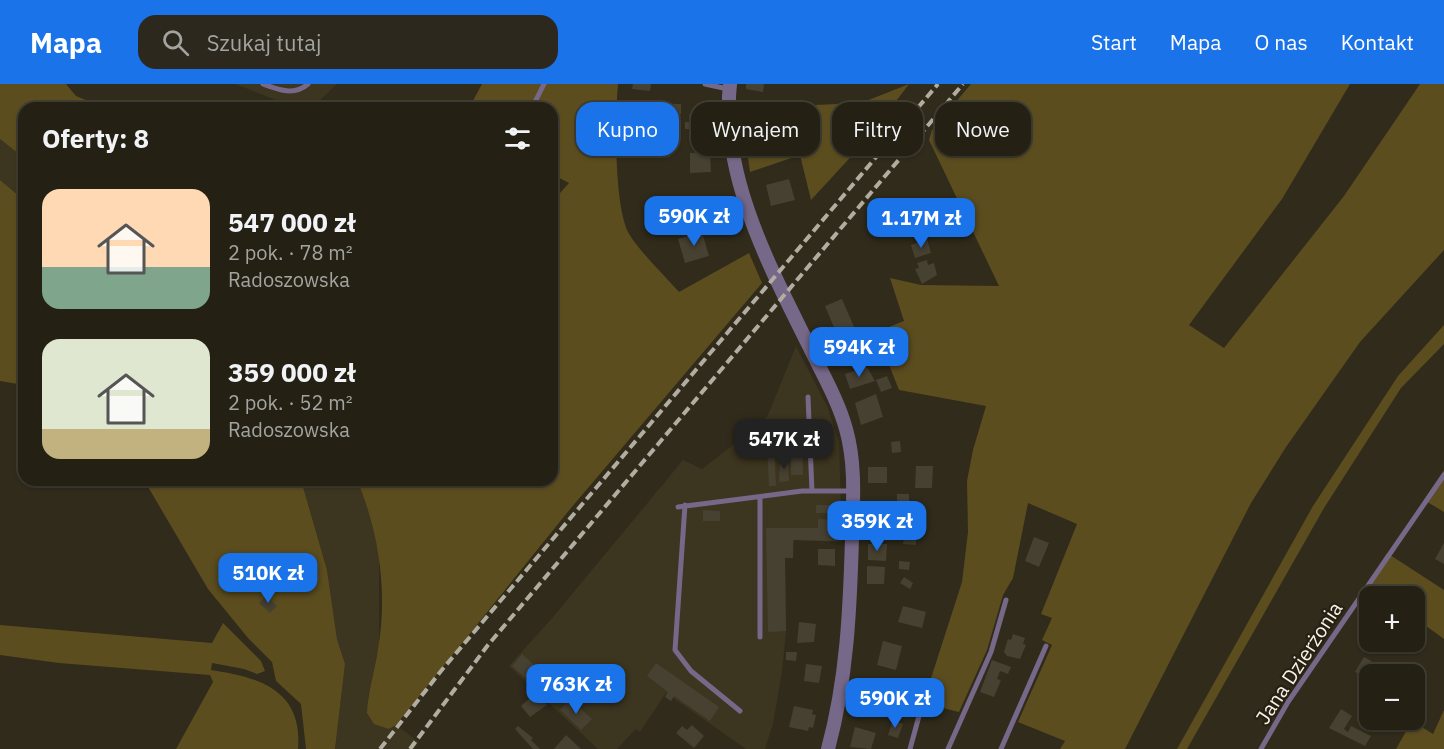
<!DOCTYPE html>
<html lang="pl">
<meta charset="utf-8">
<style>
:root{--surface:#242014;--page:#2c281d;--text:#f1f3f6;--muted:#a3a3a0;--line:#413e34;--accent:#1a73e8}
body{margin:0;font-family:"IBM Plex Sans",sans-serif;background:var(--page);color:var(--text);height:100vh;display:flex;flex-direction:column;font-size:22px;white-space:nowrap}
*{box-sizing:border-box;margin:0}
p{font-size:20px;color:var(--muted)}
.icon{flex:none;width:33px;height:33px;fill:none;stroke:currentColor;stroke-width:2;stroke-linecap:round;stroke-linejoin:round}
.map{position:relative;flex:1;overflow:hidden}
.side{position:absolute;left:18px;top:18px;width:540px;height:384px;display:flex;flex-direction:column;background:var(--surface);border-radius:18px;box-shadow:0 2px 4px #0004,0 0 0 2px var(--line)}
.side>*{flex:none}
.top-card{position:absolute;left:576px;top:18px;width:570px;height:54px;display:flex;gap:12px}
.controls{position:absolute;left:1359px;top:502px;display:grid;gap:12px}
.controls a{display:grid;place-items:center;width:66px;height:66px;border-radius:12px;background:var(--surface);box-shadow:0 2px 4px #0004,0 0 0 2px var(--line);font-size:30px}
.price{position:absolute;translate:-50% -51px;padding:0 14px;border-radius:12px;background:var(--accent);color:#fff;font-size:20px;line-height:39px;filter:drop-shadow(0 2px 3px #0008)}
.price::after{content:'';position:absolute;left:50%;top:36px;width:18px;height:14px;margin-left:-9px;background:inherit;clip-path:polygon(0 0,100% 0,50% 100%)}
.price.selected{background:#222;color:#fff}
ul{padding:0;list-style:none}
li{display:flex;align-items:center;gap:18px;height:150px;padding:0 24px}
li span{display:grid;place-items:center;flex:none;width:168px;height:120px;border-radius:18px;color:#555}
li>.icon{margin-inline-start:auto}
span .icon{width:72px;height:72px;fill:#fffc;stroke-width:1}
li b{font-size:26px}
h2{display:flex;justify-content:space-between;align-items:center;height:72px;padding:0 24px;font-size:26px}
.pill{padding:0 21px;border-radius:18px;background:var(--surface);box-shadow:0 2px 4px #0004,0 0 0 2px var(--line);font-size:21px;line-height:54px}
.pill.selected{background:var(--accent);color:#fff}
header{display:flex;align-items:center;gap:36px;box-sizing:border-box;height:84px;padding:0 30px;background:var(--accent);color:#fff}
header strong{font-size:28px}
nav{display:flex;gap:33px;margin-inline-start:auto;font-size:21px}
.search{width:420px;height:54px;background:var(--page);display:flex;align-items:center;gap:15px;box-sizing:border-box;padding:0 21px;border-radius:18px;color:var(--muted);font-size:22px}
.map>svg:first-child{display:block}
.built{fill:#3c351f}
.green{fill:#5c4d1f}
.building{fill:#474131}
.lines{fill:none;stroke-linecap:round;stroke-linejoin:round}
.service{stroke:#766889;stroke-width:5}
.tertiary{stroke:#766889;stroke-width:14}
.rail{stroke:#b1ada1;stroke-width:4;stroke-dasharray:9 4.5;stroke-linecap:butt}
.labels{text-anchor:middle;stroke-width:4.5;stroke-linejoin:round;paint-order:stroke}
.street-label{font-size:20px;fill:#f6f3e9;stroke:#262112}
</style>
<header>
<strong>Mapa</strong>
<div class="search"><svg class="icon" aria-label="search" viewBox="0 0 24 24"><circle cx="10" cy="10" r="6"/><path d="M15 15l6 6"/></svg>Szukaj tutaj</div>
<nav><a>Start</a><a>Mapa</a><a>O nas</a><a>Kontakt</a></nav>
</header>
<div class="map">
<svg width="1444" height="665" viewBox="0 0 1444 665">
<rect width="100%" height="100%" fill="#302b1b"/>
<!-- built -->
<path class="built" d="M235,0H337L312,24H296Z
M0,55L24,74V116L0,96Z
M796,262L827,322L839,358L842,458L794,456L793,474H785L786,547L782,588L773,640L765,665H746L666,609L640,648L636,645L617,665H598L509,582L553,533L683,376L702,385L761,339L768,331Z
M301,396H357L371,429L379,471V562L368,615L389,645L396,641L419,658L414,665H335L345,580L337,555L327,486Z"/>
<!-- green -->
<path class="green" d="M0,0H66L76,12L105,24H24V74L0,55Z
M482,0H618C615,33 614,119 628,148C637,165 666,193 679,208L749,169L762,199L571,424L396,641L389,645L374,640L367,629C368,607 375,586 378,565C388,508 379,448 357,396H552V126L560,109L569,99L552,90V24H469Z
M909,0L870,52L811,116L800,71L750,88L741,24L861,19Z
M971,0H1350L1282,115L1189,241L1224,264L1344,112L1420,0H1444V166L1360,258L1286,363L1251,419L1125,665H1060L1065,657L1018,638L1052,561L1042,556L1052,534L1041,530L1077,440L1028,419L1013,494L1003,511L987,566L959,628L923,619L962,498L968,448L967,397L973,366L986,322L899,306L876,248L904,237L890,194L921,201L999,202L929,56L932,46Z
M0,96L24,116V301L0,297Z
M1444,241V260L1401,304L1324,424L1187,665H1177L1313,422L1398,292Z
M1444,386V428L1424,416Z
M144,396H301L327,486L337,555L345,580L335,665H306L301,620L276,597L272,578L248,554L208,505Z
M1387,469L1444,506V555L1415,534L1414,513H1386L1368,500Z
M223,539L261,577L265,587L257,590L244,585L212,579L211,586C259,593 303,606 298,665H176L213,598L210,591L59,579L0,571V541L212,559Z
M1444,626V665H1396L1412,637L1433,650Z"/>
<!-- building -->
<path class="building" d="M633,0H651L650,7L632,5Z
M746,0H764L763,8L746,5Z
M664,20H681V30H665Z
M689,30H712L713,58H690V45H685V38H690Z
M652,65H670V73L652,74Z
M710,68L711,88L690,89V69Z
M789,95L795,116L771,122L766,101Z
M702,148L709,172L685,179L678,155Z
M927,155L931,169L915,174L911,161Z
M927,176L928,181L934,179L937,191L922,200L915,185L919,184L917,179Z
M842,215L858,252L841,260L825,222Z
M867,283L875,297L850,305L845,290Z
M887,292L892,304L881,308L876,296Z
M876,310L883,333L861,341L855,319Z
M789,337H802L803,391H791Z
M900,357L901,368L892,369L891,358Z
M774,361L776,402H769L767,362Z
M780,373H788L789,397L779,398Z
M916,382H933L932,404H915Z
M868,383H887V399H868Z
M897,410H909V420H897Z
M816,421H836V429H816Z
M703,426L720,427V437H703Z
M818,435L836,436V457L793,456V474H785L786,547L768,548L766,444H818Z
M1034,453L1049,459L1039,483L1025,477Z
M904,454L916,455V461L903,460Z
M1444,459V480L1435,475Z
M868,460H887L886,477L868,476Z
M818,465H835V482L818,481Z
M899,477L910,478L909,486L899,485Z
M867,482L885,483L884,500H867Z
M904,493L913,499L910,505L900,499Z
M266,512L277,522L270,529L259,519Z
M903,522L926,528L922,544L898,538Z
M799,538L816,540L814,558L797,559Z
M1414,541L1427,549L1414,570L1400,561L1402,558H1414Z
M1013,550L1025,554L1023,560L1026,561L1020,575L1007,572L1004,568L1008,555L1011,556Z
M883,557L902,562L896,586L877,581Z
M786,568H797L796,577L786,576Z
M522,570L554,599L543,610L512,582Z
M1364,573L1376,580L1367,595L1355,588Z
M992,576L1011,583L1008,590L1000,587L997,595L1001,596L994,613L980,608Z
M656,579L719,623L710,637L674,612L671,617L665,613L668,608L647,592Z
M806,580L822,582L819,599L804,597Z
M1405,584L1421,594L1414,605V591H1401Z
M865,605L883,610L878,631L862,628L860,624Z
M539,612L547,621L530,633L521,622L531,613L534,617Z
M570,615L592,635L581,646L560,626Z
M794,622L813,626L812,630L816,631L813,644L809,643L808,647L789,643Z
M1341,625L1352,632L1344,645L1348,648L1351,642L1371,652L1365,662L1329,644Z
M893,636L903,640L898,654L888,651Z
M692,641L704,652L694,664L676,649L682,642L687,646Z
M518,642L533,654L531,656L540,665H533L522,653L515,645Z
M855,643L876,649L871,665L850,663Z
M566,651L581,665H554Z"/>
<g class="lines">
<!-- service -->
<path class="service" d="M263,0C279,6 294,12 308,0
M705,0L728,5
M532,24L544,0
M808,313L812,407
M760,413V553
M685,421L675,566L691,587L740,627
M678,423L802,407H853
M910,665L922,621
M948,665L991,568L1006,516
M1001,665L1046,562
M1261,665L1288,618L1444,391"/>
<!-- tertiary -->
<path class="tertiary" d="M730,0C720,91 770,183 809,262C822,289 838,316 846,345C856,380 853,418 852,454C850,525 847,595 828,665"/>
<!-- rail -->
<path class="rail" d="M380,665L441,587L938,0
M410,665L488,561L963,0"/>
</g>
<g class="labels">
<!-- street labels -->
<g class="street-label">
<text transform="translate(1299 579) rotate(-57)" y="7">Jana Dzierżonia</text>
</g>
</g>
</svg>
<div class="controls">
<a>+</a>
<a>−</a>
</div>
<b class="price" style="left:694px;top:163px">590K zł</b>
<b class="price" style="left:921px;top:165px">1.17M zł</b>
<b class="price" style="left:859px;top:294px">594K zł</b>
<b class="price selected" style="left:784px;top:386px">547K zł</b>
<b class="price" style="left:877px;top:468px">359K zł</b>
<b class="price" style="left:268px;top:520px">510K zł</b>
<b class="price" style="left:576px;top:631px">763K zł</b>
<b class="price" style="left:895px;top:645px">590K zł</b>
<div class="top-card">
<a class="pill selected">Kupno</a>
<a class="pill">Wynajem</a>
<a class="pill">Filtry</a>
<a class="pill">Nowe</a>
</div>
<section class="side">
<h2>Oferty: 8<svg class="icon" aria-label="filters" viewBox="0 0 24 24"><path d="M4 7h16M4 17h16"/><circle cx="9" cy="7" r="2"/><circle cx="15" cy="17" r="2"/></svg></h2>
<ul>
<li><span style="background:linear-gradient(#ffd9b3 65%,#7fa58c 0)"><svg class="icon" aria-label="home" viewBox="0 0 24 24"><path d="M3 11l9-7 9 7M6 9v11h12V9"/></svg></span><div><b>547 000 zł</b><p>2 pok. · 78 m²</p><p>Radoszowska</p></div></li>
<li><span style="background:linear-gradient(#dfe7d0 75%,#c2b280 0)"><svg class="icon" aria-label="home" viewBox="0 0 24 24"><path d="M3 11l9-7 9 7M6 9v11h12V9"/></svg></span><div><b>359 000 zł</b><p>2 pok. · 52 m²</p><p>Radoszowska</p></div></li>
</ul>
</section>
</div>
